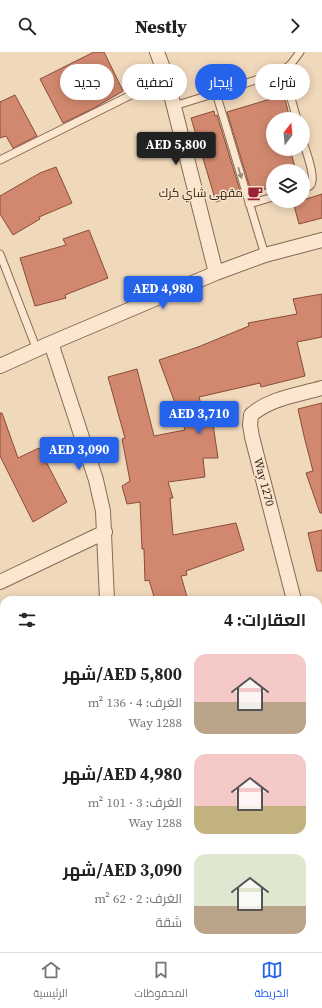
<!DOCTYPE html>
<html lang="ar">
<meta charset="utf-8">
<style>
:root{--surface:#fff;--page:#f6f6f6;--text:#222;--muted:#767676;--line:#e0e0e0;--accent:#2563eb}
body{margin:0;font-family:"Source Serif 4",Cairo,serif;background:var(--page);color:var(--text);direction:rtl;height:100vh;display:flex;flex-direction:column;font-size:15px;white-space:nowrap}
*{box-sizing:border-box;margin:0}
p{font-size:13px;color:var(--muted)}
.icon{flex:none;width:22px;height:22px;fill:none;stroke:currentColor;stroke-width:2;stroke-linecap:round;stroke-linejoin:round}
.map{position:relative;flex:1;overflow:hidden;direction:ltr}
.panel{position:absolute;left:0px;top:544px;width:322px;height:356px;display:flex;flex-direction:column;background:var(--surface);border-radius:12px 12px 0 0;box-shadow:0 2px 10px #0003;direction:rtl}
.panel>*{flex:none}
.top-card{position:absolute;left:12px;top:12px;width:298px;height:36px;direction:rtl;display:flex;gap:8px}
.needle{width:26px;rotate:16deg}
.fabs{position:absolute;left:266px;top:60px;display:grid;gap:8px}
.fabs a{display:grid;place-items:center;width:44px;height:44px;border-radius:50%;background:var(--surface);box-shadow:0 2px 10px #0003;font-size:20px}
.price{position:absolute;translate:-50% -34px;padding:0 9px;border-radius:4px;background:var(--accent);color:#fff;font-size:13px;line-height:26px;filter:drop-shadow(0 1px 2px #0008)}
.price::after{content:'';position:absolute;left:50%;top:24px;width:12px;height:9px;margin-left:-6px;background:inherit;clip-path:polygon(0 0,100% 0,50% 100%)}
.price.selected{background:#222;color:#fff}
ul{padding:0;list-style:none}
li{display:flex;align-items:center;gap:12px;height:100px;padding:0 16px}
li span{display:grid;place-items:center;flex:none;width:112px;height:80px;border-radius:12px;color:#555}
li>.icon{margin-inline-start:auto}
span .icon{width:48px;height:48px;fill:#fffc;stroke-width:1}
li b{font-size:17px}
h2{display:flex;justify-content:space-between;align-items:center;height:48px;padding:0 16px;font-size:17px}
.pill{padding:0 14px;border-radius:18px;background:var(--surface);box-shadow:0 2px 10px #0003;font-size:14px;line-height:36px}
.pill.selected{background:var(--accent);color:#fff}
header{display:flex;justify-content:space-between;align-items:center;height:52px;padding:0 16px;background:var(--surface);font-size:18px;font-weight:800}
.dock{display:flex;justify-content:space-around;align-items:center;height:56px;border-top:1px solid var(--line);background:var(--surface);font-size:11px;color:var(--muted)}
.dock a{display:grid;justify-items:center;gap:2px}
.dock .selected{color:var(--accent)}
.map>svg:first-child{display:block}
.building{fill:#d1886e;stroke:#894c39}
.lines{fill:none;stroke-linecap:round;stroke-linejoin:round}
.lane-casing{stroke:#886854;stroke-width:9}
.street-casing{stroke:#886854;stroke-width:16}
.lane{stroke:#fbe7cf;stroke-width:7}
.street{stroke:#fbe7cf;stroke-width:14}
.oneway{fill:#988574}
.labels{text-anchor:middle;stroke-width:3;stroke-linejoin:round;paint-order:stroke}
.poi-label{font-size:12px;fill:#36231a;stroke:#f7e4cb;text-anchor:end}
.street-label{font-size:12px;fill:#36231a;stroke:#f7e4cb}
</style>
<header><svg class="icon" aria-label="forward" viewBox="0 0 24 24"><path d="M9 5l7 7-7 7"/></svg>Nestly<svg class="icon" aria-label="search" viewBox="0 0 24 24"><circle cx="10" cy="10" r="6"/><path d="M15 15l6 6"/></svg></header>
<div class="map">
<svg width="322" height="900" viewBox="0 0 322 900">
<rect width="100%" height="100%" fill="#f0d8bb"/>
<!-- building -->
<path class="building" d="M94,0H104L123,39L94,56L63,71L40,27Z
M15,43L37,84L13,96L6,84L0,86V50Z
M284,43L290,67H273V97H290L296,119H273V135L258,139L257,137L251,139L227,60Z
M214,59L215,64L217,63L241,142L216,150L191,66Z
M56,115L72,151L39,165L40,167L13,183L0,162V144L40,121Z
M322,142V166L299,172L293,150L303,149V148Z
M89,178L108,226L65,243L66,246L35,254L20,206L66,193L63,187Z
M322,242V285L297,290L305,324L261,335L260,331L199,345L207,373L213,372L218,406H203L205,425L168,430L173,446H170L173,483L236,471L244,498L186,519L187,523L181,524L188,548H155L149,528L145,529L144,497H142L140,450L127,452L122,434L130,429L122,387L125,386L108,325L137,317L154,384L185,378L159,308L198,295L249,274L248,271L297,262L293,247Z
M322,351V461H320L306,421L313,419L304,384L298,357Z
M0,361H2L18,406L39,396L67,450L33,470L0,404Z
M322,478V519H317L308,481Z"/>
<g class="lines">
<defs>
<path id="lane" d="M283,19L297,67
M174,54L216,41
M303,90C306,99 314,120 312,129C312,134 307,136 303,137
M0,108L137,40L167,27
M249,152L273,145
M0,202L37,298
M265,203L216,41L283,19L291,12L300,0"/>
<path id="street" d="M157,0L167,27L216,221
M51,291L96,428L103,459L107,548
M0,314L51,291L216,221L265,203L322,188
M0,530L105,480
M294,548L252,385L250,373L251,363C270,346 298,343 322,336
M318,639L322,654
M161,900L175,896"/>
</defs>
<!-- lane casing -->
<use href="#lane" class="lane-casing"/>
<!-- street casing -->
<use href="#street" class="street-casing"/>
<!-- lane -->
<use href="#lane" class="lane"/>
<!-- street -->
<use href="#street" class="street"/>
</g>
<!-- one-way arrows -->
<defs><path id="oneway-solid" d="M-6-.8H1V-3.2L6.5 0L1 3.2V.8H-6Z"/></defs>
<use class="oneway" href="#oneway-solid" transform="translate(240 121) rotate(73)"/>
<!-- icons -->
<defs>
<symbol id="cafe-bare" viewBox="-9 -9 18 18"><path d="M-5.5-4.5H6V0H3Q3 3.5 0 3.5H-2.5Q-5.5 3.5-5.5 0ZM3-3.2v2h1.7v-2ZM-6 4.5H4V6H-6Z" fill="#9b2135" stroke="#f7e4cb" stroke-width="2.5" paint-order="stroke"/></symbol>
</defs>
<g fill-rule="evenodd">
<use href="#cafe-bare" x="244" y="130" width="22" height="22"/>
</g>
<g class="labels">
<!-- poi labels -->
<g class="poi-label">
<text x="243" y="145">مقهى شاي كرك</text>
</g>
<!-- street labels -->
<g class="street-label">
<text transform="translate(264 430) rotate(75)" y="4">Way 1270</text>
</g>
</g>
</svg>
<div class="fabs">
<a><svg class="needle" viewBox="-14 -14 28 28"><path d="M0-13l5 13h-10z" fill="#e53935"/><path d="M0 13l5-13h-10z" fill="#767676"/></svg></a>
<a><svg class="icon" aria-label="layers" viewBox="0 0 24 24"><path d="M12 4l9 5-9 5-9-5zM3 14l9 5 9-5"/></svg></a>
</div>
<b class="price selected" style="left:176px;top:114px">AED 5,800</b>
<b class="price" style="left:163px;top:258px">AED 4,980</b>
<b class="price" style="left:199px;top:383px">AED 3,710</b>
<b class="price" style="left:79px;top:419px">AED 3,090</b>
<div class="top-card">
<a class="pill">شراء</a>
<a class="pill selected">إيجار</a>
<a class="pill">تصفية</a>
<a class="pill">جديد</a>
</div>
<section class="panel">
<h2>العقارات: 4<svg class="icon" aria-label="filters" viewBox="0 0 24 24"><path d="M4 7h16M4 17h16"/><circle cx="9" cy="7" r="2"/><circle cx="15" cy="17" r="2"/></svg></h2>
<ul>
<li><span style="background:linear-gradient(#f6c9c9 60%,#b9a48a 0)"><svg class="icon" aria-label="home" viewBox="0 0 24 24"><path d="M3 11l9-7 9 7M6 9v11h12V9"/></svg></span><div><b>AED 5,800/شهر</b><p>الغرف: 4 · 136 m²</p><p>Way 1288</p></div></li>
<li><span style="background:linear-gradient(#f6c9c9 65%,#c2b280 0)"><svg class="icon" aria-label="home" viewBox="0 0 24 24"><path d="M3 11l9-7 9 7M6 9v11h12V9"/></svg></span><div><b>AED 4,980/شهر</b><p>الغرف: 3 · 101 m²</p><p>Way 1288</p></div></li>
<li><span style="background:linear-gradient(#dfe7d0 65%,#b9a48a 0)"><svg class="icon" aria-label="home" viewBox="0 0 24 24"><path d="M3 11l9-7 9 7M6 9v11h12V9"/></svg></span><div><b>AED 3,090/شهر</b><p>الغرف: 2 · 62 m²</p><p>شقة</p></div></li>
</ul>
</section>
</div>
<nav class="dock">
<a class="selected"><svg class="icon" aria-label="map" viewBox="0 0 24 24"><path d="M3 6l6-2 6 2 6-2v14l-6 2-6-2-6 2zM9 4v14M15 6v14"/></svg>الخريطة</a>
<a><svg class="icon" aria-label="saved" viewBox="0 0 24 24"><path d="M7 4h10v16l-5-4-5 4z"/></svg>المحفوظات</a>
<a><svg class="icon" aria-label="home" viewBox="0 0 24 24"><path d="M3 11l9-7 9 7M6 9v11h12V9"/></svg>الرئيسية</a>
</nav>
